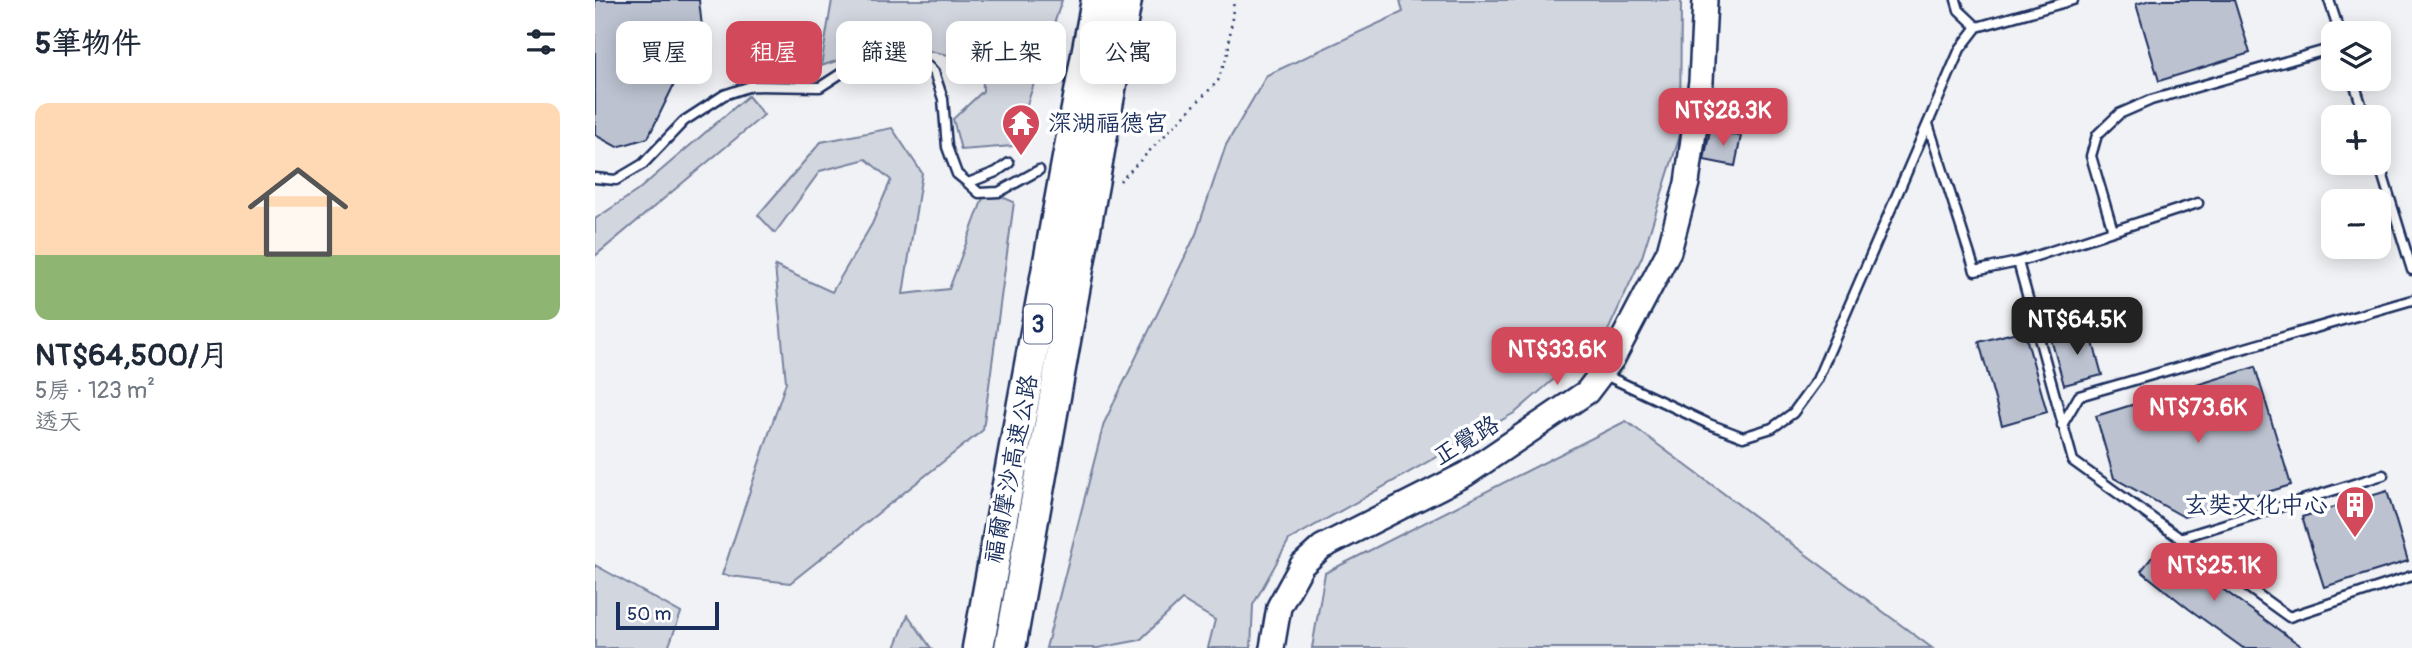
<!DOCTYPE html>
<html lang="zh-TW">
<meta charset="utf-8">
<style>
:root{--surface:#fff;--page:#f6f6f7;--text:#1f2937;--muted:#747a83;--line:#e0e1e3;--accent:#d1495b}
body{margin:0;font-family:Pangolin,"LXGW WenKai TC",sans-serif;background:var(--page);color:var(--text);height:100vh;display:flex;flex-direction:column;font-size:26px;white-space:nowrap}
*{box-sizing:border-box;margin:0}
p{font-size:23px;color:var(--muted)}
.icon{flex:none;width:38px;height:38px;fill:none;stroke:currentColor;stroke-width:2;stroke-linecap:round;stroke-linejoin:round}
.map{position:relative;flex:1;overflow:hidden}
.drawer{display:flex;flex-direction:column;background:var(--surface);width:595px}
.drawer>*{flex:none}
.guide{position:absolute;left:21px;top:21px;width:665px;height:63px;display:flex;gap:14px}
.fabs{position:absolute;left:1726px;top:21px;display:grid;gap:14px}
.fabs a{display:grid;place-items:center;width:70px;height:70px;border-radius:14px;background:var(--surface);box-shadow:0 4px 18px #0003;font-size:35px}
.scale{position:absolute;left:21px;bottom:18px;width:103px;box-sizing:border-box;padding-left:7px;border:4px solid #1b2f5e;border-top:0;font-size:19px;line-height:24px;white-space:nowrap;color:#1b2f5e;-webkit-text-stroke:5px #fff;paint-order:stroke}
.price{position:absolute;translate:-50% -60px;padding:0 16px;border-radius:14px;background:var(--accent);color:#fff;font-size:23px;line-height:46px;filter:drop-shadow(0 2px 4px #0008)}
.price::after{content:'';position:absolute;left:50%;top:42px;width:21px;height:16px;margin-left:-10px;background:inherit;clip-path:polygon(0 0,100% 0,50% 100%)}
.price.active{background:#222;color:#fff}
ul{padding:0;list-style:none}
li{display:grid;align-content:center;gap:14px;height:371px;padding:0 35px}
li+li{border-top:2px solid var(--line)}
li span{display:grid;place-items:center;height:217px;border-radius:14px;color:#555}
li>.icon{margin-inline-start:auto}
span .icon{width:126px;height:126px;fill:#fffc;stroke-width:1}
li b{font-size:30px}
h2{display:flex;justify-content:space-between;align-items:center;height:84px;padding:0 35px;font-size:30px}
.chip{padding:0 24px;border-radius:14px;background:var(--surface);box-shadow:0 4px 18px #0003;font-size:24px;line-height:63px}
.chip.active{background:var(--accent);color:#fff}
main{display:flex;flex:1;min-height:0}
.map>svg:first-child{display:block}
.green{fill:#d2d6df;stroke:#76829e;stroke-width:2}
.building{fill:#bcc2d0;stroke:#1b2f5e;stroke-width:2}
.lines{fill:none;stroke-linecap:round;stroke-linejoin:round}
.lane-casing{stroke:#1b2f5e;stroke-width:13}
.secondary-casing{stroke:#1b2f5e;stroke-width:28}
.highway-casing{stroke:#1b2f5e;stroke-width:35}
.path{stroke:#1b2f5e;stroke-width:2.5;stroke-dasharray:2 5;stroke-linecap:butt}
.lane{stroke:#fff;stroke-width:8}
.secondary{stroke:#fff;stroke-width:23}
.highway{stroke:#fff;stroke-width:30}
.labels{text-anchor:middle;stroke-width:7;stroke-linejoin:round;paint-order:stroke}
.shield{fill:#fff;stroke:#5f6d8e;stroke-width:2}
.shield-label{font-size:23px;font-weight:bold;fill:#1b2f5e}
.poi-label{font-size:24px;fill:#1b2f5e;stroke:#fff;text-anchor:start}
.street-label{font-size:24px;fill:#1b2f5e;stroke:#fff}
</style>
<main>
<section class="drawer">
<h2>5筆物件<svg class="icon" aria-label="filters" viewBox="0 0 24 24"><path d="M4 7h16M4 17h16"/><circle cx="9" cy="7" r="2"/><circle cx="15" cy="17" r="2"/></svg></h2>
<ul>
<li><span style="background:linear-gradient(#ffd9b3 70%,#8fb573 0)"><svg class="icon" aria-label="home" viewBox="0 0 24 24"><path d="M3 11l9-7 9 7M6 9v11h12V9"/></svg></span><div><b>NT$64,500/月</b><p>5房 · 123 m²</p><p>透天</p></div></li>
</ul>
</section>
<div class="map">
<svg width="1817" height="648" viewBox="0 0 1817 648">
<rect width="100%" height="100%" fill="#f1f2f5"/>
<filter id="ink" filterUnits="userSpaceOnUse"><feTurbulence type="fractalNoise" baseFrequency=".0143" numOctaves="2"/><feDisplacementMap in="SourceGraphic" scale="14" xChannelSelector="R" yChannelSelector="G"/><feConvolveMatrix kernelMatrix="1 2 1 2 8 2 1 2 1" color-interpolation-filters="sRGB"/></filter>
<g filter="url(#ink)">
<!-- green -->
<path class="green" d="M237,0H467L418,146L366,150L358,119L388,91L387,62L296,43L226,66Z
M805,0H1086L1085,135L1047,257L1012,333L921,412L694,540L658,605L656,648H613L620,620L587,600L545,640L503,648H451L509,423L601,234L631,145L672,75L808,12Z
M153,96L169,115L0,256V219L42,191Z
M297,128L327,173L308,294L354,289L391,190L419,202L388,430L195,583L127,575L191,382L180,266L237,292L277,224L296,180L271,159L225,171L180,233L163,215L226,142Z
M1031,421L1337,648H717L730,573Z
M0,565L86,613L73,648H0Z
M313,615L336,648H300Z"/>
<!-- building -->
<path class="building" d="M0,0H104L107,27L53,138L22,147L0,135Z
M1556,0H1639L1655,53L1564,81L1541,4Z
M1115,130L1146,136L1140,166L1109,160Z
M1494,328L1507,375L1469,385L1456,339Z
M1429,330L1452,412L1407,425L1384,342Z
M1660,367L1696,485L1589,517L1519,478L1501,416Z
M1792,491L1813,561L1729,587L1707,517Z
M1568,543L1600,569L1709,648H1648L1594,609L1546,571Z"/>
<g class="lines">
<defs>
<path id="lane" d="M1361,0L1364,10L1382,27
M1734,0L1745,33
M1758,79L1770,117
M1333,124L1380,271L1423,262L1478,461L1694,617L1817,576
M1783,160L1817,270
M0,178L21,180L48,164L89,121L129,95L156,86L225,87L276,54L301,52L323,57L339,72L348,99L352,147L362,174L373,183L401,172L414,163
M373,183L384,193L404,192L444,170
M1518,231L1496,156L1502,135L1524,114L1556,100L1738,48
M1423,262L1603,203
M1010,375L1114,424L1148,437L1177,428L1198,413L1222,380L1365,49L1382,27L1478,0
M1467,425L1484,396L1817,300
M1585,538L1788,475"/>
<path id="secondary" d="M677,648L684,607L707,565L727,547L871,474L992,392L1018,358L1074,251L1092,183L1106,81L1110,0"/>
<path id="highway" d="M383,648L502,0
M415,648L531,0"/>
</defs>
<!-- lane casing -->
<use href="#lane" class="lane-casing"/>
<!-- secondary casing -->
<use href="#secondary" class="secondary-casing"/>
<!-- highway casing -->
<use href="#highway" class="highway-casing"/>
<!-- path -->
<path class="path" d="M525,181L623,81L633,53L639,0"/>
<!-- lane -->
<use href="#lane" class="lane"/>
<!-- secondary -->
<use href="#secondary" class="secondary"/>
<!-- highway -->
<use href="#highway" class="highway"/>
</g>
</g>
<!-- icons -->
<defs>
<symbol id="temple-pin" viewBox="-11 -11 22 30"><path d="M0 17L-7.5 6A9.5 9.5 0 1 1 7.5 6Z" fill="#d1495b" stroke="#fff"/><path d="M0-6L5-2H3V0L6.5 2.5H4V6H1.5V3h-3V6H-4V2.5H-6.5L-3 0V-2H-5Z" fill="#fff"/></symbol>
<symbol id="building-pin" viewBox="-11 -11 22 30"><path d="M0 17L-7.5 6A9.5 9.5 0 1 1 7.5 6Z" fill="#d1495b" stroke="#fff"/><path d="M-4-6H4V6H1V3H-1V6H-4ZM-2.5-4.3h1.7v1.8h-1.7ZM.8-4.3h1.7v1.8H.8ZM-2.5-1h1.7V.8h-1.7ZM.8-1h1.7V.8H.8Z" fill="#fff"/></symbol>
</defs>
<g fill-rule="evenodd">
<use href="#temple-pin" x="404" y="101" width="44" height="60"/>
<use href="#building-pin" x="1738" y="483" width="44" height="60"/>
</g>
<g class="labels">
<!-- shield labels -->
<rect class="shield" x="429" y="304.5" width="28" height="39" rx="5"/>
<g class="shield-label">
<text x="443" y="332">3</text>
</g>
<!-- poi labels -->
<g class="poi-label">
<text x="453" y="131">深湖福德宮</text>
<text x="1733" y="513" text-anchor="end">玄奘文化中心</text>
</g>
<!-- street labels -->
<g class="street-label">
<text transform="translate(871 440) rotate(-31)" y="8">正覺路</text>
<text transform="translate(416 469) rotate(-79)" y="8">福爾摩沙高速公路</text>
</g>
</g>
</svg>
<div class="fabs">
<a><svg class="icon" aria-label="layers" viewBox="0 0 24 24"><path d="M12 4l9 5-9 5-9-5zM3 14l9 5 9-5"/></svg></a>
<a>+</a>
<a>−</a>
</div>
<div class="scale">50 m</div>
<b class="price" style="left:1128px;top:148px">NT$28.3K</b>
<b class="price active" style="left:1482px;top:357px">NT$64.5K</b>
<b class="price" style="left:962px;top:387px">NT$33.6K</b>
<b class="price" style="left:1603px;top:445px">NT$73.6K</b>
<b class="price" style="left:1619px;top:603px">NT$25.1K</b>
<div class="guide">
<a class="chip">買屋</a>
<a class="chip active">租屋</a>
<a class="chip">篩選</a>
<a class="chip">新上架</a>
<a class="chip">公寓</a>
</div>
</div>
</main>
